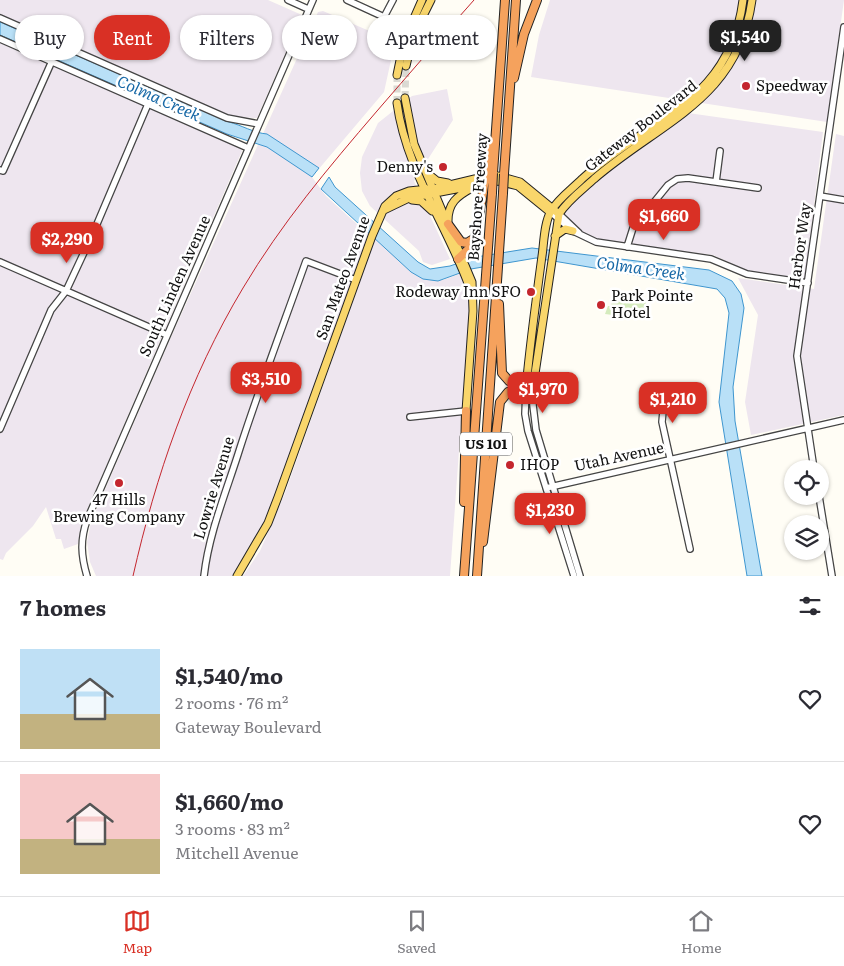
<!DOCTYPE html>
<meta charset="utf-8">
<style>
:root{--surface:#fff;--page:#f7f7f7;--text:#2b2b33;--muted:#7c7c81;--line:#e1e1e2;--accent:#d93025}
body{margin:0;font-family:Literata,serif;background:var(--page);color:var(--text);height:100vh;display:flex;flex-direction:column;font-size:19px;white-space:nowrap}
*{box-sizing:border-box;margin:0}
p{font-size:16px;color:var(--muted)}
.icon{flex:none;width:28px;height:28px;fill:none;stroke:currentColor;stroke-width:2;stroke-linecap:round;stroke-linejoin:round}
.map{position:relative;height:576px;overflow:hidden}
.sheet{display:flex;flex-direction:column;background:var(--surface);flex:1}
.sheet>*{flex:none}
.hud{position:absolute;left:15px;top:15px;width:500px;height:45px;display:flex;gap:10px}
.buttons{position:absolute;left:784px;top:460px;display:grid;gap:10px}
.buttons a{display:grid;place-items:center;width:45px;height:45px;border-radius:50%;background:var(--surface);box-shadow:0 1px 4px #0004;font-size:25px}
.price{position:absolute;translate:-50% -42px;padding:0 11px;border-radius:10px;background:var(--accent);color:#fff;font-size:16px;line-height:32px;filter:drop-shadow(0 1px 2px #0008)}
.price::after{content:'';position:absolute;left:50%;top:30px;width:15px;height:11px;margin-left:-8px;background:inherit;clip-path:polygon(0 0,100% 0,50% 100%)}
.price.on{background:#222;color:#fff}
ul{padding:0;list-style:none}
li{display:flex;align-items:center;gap:15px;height:125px;padding:0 20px}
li+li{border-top:1px solid var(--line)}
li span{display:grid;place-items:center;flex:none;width:140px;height:100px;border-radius:0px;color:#555}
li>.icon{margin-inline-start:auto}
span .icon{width:60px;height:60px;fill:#fffc;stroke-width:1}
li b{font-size:21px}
h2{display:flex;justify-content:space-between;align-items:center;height:60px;padding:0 20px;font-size:21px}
.pill{padding:0 18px;border-radius:22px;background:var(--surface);box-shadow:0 1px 4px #0004;font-size:18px;line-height:45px}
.pill.on{background:var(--accent);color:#fff}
.dock{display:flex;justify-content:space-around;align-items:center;height:70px;border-top:1px solid var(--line);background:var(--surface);font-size:14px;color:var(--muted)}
.dock a{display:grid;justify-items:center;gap:2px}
.dock .on{color:var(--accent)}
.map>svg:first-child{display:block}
.industrial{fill:#eee6ef}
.green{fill:#d5ebbd}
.water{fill:#b9e0f7;stroke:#3f96cf}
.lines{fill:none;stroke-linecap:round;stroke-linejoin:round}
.major-tunnel{stroke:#dbdad3;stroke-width:7;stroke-dasharray:7 3.5;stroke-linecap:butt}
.minor-casing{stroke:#444;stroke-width:8}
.major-casing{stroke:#222;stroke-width:9}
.highway-casing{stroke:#222;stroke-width:10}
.minor{stroke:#fff;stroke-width:5.5}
.major{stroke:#f9d66b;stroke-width:7}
.highway{stroke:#f5a25d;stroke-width:8}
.rail{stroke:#c4262e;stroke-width:1}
.highway-bridge-casing{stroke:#222;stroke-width:10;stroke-linecap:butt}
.highway-bridge{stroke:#f5a25d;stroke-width:8}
.poi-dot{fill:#c4262e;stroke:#fff;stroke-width:2}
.labels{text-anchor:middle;stroke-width:5;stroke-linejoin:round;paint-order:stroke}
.shield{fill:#fff;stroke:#585858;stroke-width:1}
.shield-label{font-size:14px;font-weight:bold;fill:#111}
.poi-label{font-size:15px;fill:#111;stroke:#fff;text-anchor:start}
.street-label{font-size:15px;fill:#111;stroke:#fff}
.water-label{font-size:16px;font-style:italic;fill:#1768a6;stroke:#fff}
</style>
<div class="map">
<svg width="844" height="576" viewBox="0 0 844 576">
<rect width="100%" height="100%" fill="#fffdf5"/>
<!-- industrial -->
<path class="industrial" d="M0,0H268L302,15L257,118L233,117L0,15Z
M550,0H844L827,122L531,77L539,35Z
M323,11L395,42L384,92L312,177L326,196L359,226L369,231L286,470L266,521L233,576H96L90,562L87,542L91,522L172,335L318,12Z
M0,43L239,147L242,151L81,524L78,544L64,549L61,539H56L46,507L33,526L6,553L3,560L0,559Z
M447,89L453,120L414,181L450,259L432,265L423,262L419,251L370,206L362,191L360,173L362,157L378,123L412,96Z
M688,113L823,132L805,279L750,272L713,255L603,241L586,234H559L565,209L608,172Z
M836,134L844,136V415L751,435L745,402L758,315L738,278L814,289Z
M375,239L411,272L423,279L443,280L462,273L470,297L450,576H243L260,551L285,493Z"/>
<!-- green -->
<path class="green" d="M623,297L646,301L644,319L605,314L608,306H611L612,301L617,302Z"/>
<!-- water -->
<path class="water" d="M0,22L229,122C241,125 254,133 267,134L319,168L312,177L267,147L227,134L0,35Z
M329,177L335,187L418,262L430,269L450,266L476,257L532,248L709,270L732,281L741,294L744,308L733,387L735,421L762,576H747L719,402L729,313L725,298L717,289L536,258L471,269L438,281L423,279L411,272L321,189Z"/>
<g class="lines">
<!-- major-tunnel -->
<path class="major-tunnel" d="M405,98L406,66
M397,103V75"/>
<defs>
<path id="minor" d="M288,0L308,9
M347,0L384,17L393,0
M0,18L227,118L259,124
M0,39L248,148
M0,170L3,171L52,61
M716,182L720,151
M820,196L844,200
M550,212L573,231L596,242L711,259L747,274L808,283
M559,214L579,233
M627,247L633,228L668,185L677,179L688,178L758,188
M0,262L167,335
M526,388L525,414L528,431L574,576
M557,389L533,387V405L536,430L580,576
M665,389L662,422L690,549
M410,417L466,411
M0,429L51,310L66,291L94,231L148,104
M814,469L797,356L844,27
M546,488L844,420
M819,496L832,576
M87,576C81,556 80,540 87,520L313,0
M204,576C209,532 227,490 240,448C260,386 284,323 306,261L356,280"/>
<path id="major" d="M406,66L413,36L431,0
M397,75L404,41L422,0
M405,98L414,144L472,282L473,311L466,411
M397,103C406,170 447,225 469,286
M427,173L437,181L448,183
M412,200L421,201L432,211
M384,210L409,198L498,181L518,186L550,212
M448,221C448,203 457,196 472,188
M555,236L565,229L573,231
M533,387L559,214C568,200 582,190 594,179C661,121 738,100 752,0
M526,388C530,344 536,300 542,256C544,243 544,223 551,211C558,199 572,189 582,179C649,118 730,103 743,0
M237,576L268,523L278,497L372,236L385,206L396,196L409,191L437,188L483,177L498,176L520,182L559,214"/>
<path id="highway" d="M514,78L524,34L537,0
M486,173L492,145
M493,173L505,0
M504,174L516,0
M448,224L461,242L467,243L475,238
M458,259L474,244L483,192
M499,304L502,373L509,381L526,383L533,387
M512,390L525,399
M464,502L466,411
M483,542L500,402L508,392L533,387
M464,576L492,193
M477,576L503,193"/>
</defs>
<!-- minor casing -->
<use href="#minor" class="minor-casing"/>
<!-- major casing -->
<use href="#major" class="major-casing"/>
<!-- highway casing -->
<use href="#highway" class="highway-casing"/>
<!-- minor -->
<use href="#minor" class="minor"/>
<!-- major -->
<use href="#major" class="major"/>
<!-- highway -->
<use href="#highway" class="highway"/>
<!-- rail -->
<path class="rail" d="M133,576C156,475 189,378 243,288C281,224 328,168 377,111C409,74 441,37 474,0"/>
<defs>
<path id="highway-bridge" d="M483,192L486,173
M492,193L493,173
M503,193L504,174"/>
</defs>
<!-- highway-bridge casing -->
<use href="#highway-bridge" class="highway-bridge-casing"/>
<!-- highway-bridge -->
<use href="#highway-bridge" class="highway-bridge"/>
</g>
<!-- markers -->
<g class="poi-dot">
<circle cx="746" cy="86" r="5"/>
<circle cx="443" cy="167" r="5"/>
<circle cx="531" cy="292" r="5"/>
<circle cx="601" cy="305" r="5"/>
<circle cx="510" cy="465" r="5"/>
<circle cx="119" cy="483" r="5"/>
</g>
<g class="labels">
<!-- shield labels -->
<rect class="shield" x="460" y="432.5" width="52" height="23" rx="4"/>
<g class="shield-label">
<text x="486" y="449">US 101</text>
</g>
<!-- poi labels -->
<g class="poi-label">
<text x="756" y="91">Speedway</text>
<text x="433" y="172" text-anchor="end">Denny's</text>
<text x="521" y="297" text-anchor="end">Rodeway Inn SFO</text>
<text x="611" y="301">Park Pointe<tspan x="611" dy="17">Hotel</tspan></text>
<text x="520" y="470">IHOP</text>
<text x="119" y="505" text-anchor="middle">47 Hills<tspan x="119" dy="17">Brewing Company</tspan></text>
</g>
<!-- street labels -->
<g class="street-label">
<text transform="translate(641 126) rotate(-38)" y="5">Gateway Boulevard</text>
<text transform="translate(478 197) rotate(-86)" y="5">Bayshore Freeway</text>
<text transform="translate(800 246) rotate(-82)" y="5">Harbor Way</text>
<text transform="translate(343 278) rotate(-70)" y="5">San Mateo Avenue</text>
<text transform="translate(175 286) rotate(-66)" y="5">South Linden Avenue</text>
<text transform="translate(619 457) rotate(-12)" y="5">Utah Avenue</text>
<text transform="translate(214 488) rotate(-73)" y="5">Lowrie Avenue</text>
</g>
<!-- water labels -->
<g class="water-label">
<text transform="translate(159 98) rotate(24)" y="6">Colma Creek</text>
<text transform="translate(641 268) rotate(8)" y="6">Colma Creek</text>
</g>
</g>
</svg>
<div class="buttons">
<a><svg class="icon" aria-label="locate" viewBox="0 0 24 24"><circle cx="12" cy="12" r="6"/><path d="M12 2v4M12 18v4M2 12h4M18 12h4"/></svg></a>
<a><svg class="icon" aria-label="layers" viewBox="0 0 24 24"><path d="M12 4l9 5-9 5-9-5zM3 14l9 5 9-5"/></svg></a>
</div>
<b class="price on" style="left:745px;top:62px">$1,540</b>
<b class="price" style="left:664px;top:241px">$1,660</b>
<b class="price" style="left:67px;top:264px">$2,290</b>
<b class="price" style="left:266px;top:404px">$3,510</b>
<b class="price" style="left:543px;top:414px">$1,970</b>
<b class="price" style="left:673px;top:424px">$1,210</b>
<b class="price" style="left:550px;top:535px">$1,230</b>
<div class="hud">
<a class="pill">Buy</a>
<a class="pill on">Rent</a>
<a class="pill">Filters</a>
<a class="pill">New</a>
<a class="pill">Apartment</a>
</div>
</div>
<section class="sheet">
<h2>7 homes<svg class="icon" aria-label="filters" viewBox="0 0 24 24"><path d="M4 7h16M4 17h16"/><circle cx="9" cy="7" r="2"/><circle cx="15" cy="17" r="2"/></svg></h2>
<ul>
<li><span style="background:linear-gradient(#bfe0f5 65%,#c2b280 0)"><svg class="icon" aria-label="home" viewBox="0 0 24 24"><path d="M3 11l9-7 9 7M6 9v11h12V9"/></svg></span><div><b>$1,540/mo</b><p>2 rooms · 76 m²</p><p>Gateway Boulevard</p></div><svg class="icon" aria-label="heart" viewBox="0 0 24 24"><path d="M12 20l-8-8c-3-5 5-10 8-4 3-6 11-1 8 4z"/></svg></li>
<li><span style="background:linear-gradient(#f6c9c9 65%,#c2b280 0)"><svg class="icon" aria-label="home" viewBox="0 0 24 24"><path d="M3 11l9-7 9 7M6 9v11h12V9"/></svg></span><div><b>$1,660/mo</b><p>3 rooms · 83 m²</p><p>Mitchell Avenue</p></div><svg class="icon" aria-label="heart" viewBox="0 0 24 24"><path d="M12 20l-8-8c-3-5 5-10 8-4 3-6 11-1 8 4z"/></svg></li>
</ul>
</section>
<nav class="dock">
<a class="on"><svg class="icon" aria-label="map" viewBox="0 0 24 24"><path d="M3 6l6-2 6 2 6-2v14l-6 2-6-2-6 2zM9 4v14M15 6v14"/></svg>Map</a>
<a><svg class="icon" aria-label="saved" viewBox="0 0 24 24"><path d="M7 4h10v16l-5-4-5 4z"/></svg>Saved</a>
<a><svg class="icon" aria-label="home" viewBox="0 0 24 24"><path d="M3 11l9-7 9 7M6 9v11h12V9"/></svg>Home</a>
</nav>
